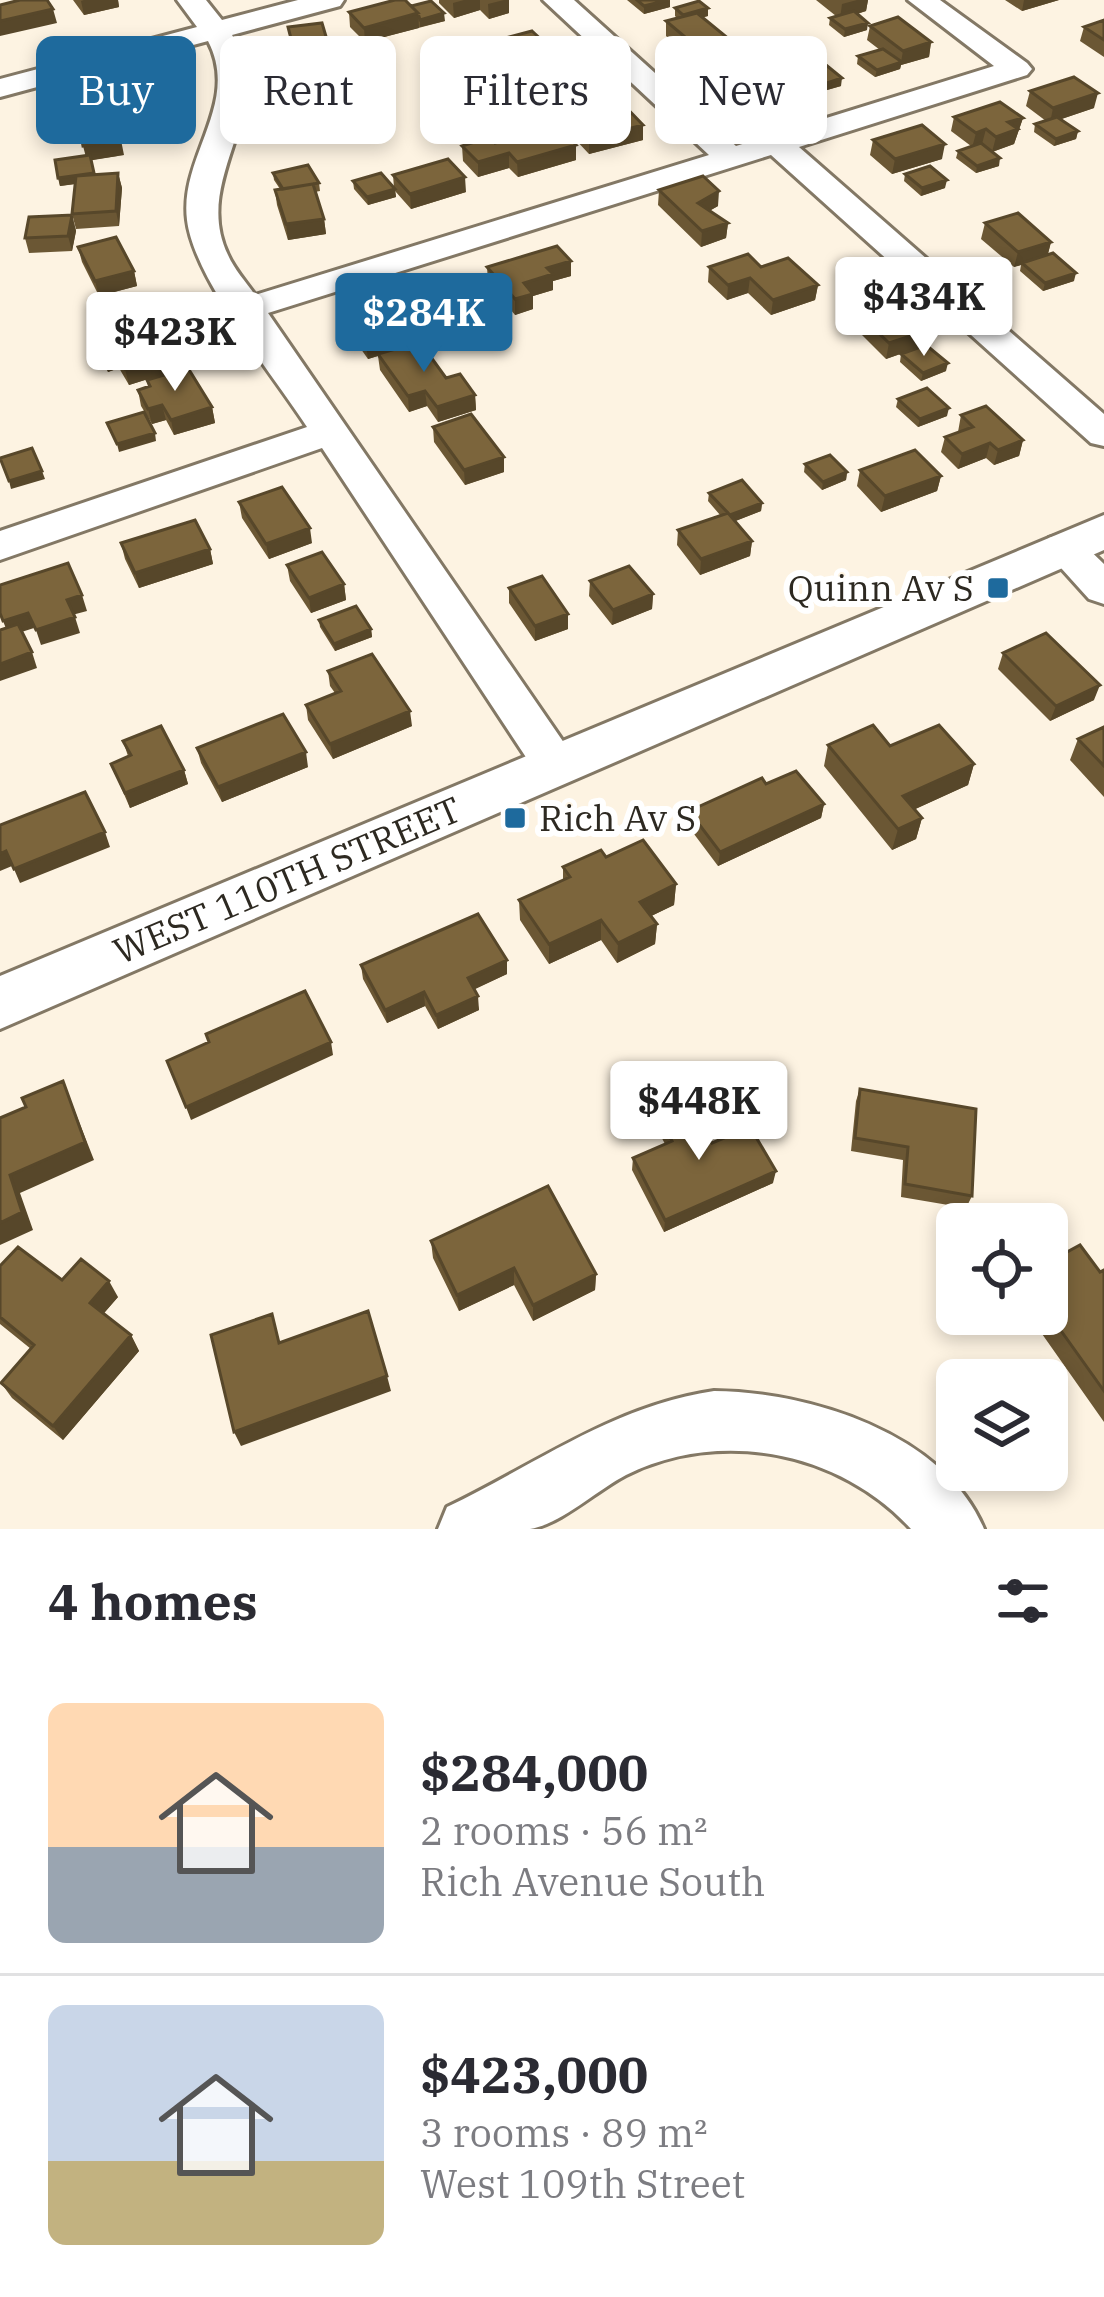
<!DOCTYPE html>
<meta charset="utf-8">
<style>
:root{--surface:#fff;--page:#f2f2f3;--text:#2b2b33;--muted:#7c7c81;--line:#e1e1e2;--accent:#1e6a9d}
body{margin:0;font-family:"IBM Plex Serif",serif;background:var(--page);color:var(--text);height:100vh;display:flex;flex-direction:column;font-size:45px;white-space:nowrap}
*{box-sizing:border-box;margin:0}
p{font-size:39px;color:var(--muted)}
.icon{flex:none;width:66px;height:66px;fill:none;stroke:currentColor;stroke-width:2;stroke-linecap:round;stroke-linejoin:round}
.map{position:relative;height:1529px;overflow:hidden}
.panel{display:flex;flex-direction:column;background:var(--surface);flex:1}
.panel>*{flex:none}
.hud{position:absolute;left:36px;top:36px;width:1032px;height:108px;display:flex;gap:24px}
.controls{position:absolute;left:936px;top:1203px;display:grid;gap:24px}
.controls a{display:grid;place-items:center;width:132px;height:132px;border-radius:18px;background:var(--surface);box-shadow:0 6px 18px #0003;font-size:60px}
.price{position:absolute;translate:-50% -102px;padding:0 27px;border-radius:12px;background:#fff;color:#222;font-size:39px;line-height:78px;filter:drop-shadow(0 3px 6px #0008)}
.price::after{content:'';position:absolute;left:50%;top:72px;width:36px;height:27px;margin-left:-18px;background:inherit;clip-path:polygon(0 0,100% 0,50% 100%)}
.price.selected{background:var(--accent);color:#fff}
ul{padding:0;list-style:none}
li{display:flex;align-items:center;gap:36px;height:300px;padding:0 48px}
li+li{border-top:3px solid var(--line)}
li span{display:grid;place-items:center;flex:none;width:336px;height:240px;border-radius:18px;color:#555}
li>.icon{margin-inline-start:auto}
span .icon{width:144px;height:144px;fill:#fffc;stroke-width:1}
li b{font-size:51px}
h2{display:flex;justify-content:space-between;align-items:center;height:144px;padding:0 48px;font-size:51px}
.chip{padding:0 42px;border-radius:18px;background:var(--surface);box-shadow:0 6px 18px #0003;font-size:42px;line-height:108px}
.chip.selected{background:var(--accent);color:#fff}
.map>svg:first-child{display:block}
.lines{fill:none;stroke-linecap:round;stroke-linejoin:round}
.minor-casing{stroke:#837865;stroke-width:6}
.tertiary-casing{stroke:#837865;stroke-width:6}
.minor{fill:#fff;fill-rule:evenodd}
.tertiary{fill:#fff;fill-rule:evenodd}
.wall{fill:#6b5734}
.shaded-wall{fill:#57472a}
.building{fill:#7c653c;stroke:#57472a;stroke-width:3}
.poi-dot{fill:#1e6a9d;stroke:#fff;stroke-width:4.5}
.labels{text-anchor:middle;stroke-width:12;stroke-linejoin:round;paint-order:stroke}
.poi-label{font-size:36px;fill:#2d2921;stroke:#fff;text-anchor:end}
.street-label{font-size:36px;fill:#2d2921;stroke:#fff}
</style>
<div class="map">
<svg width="1104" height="1529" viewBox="0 0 1104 1529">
<rect width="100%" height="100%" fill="#fdf3e2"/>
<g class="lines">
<defs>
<path id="minor" d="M177,0H206L222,20L298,0H344L340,6L232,35C280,109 190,177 228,255C234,269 246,282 255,295L709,155L543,0H574L736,146L994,66L908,0H940L1027,63L1032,69L1027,75L799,147L1104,414V446L1091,443L771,155L268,313L571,753L578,765L571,777L555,782L539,777L322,448L0,560V531L307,427C272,373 194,279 187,220C179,156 241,104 208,41L0,97V79L197,27Z
M1063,534L1077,538L1104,564V604L1089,599L1043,548L1049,538Z
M714,1391C809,1392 944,1433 984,1529H911C840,1451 720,1428 626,1475C597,1490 561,1524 530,1529C501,1529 467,1529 438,1529L447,1507C537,1464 613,1406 714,1391Z"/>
<path id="tertiary" d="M1104,515V550L0,1029V976Z"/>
</defs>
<!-- minor casing -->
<use href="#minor" class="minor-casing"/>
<!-- tertiary casing -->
<use href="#tertiary" class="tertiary-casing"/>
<!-- minor -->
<use href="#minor" class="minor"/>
<!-- tertiary -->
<use href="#tertiary" class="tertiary"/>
</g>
<!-- wall -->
<path class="wall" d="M73,0H118L119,7L84,15Z
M439,0H509V13L489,19L480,10L454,18L439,3Z
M627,0H670V7L644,14Z
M816,0H868L866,11L857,14L867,30L844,37L829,25L830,18L836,16Z
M1005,0H1059L1022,11Z
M411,6L445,21L365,42L350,27L349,12Z
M675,8H708V16L703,17L728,50L762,64L758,65L783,86L781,100L751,109L720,84L721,69L730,66L722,60V55L697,62L666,36V21L677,18L675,16Z
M1104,20V57L1080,41L1084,27Z
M870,26L931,42L929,57L901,65L900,69L875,77L857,64L858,56L880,50L867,40Z
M288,27L330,50L337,85L307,88L303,68L297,69Z
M501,39L560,57V72L545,76L555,94L526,102L514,88V81L526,78L501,54Z
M804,72L841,86L820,92L803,79Z
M66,88L152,99L80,118L69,103Z
M564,90L602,102L643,140L589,154L573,137V122L591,117V106L577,110L564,98Z
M1030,91L1094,108L1061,119L1078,131L1076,139L1054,146L1034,132L1035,124L1046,121L1026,106Z
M333,94L334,108L326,139L289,138L287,123Z
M954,117L1023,118L1014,144L992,152L999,166L976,173L956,158L958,151L971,146L951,131Z
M873,140L942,159L892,174L870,155Z
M495,143L576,160L518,177L509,168L478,177L463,161L462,146Z
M124,155L91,160L94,175L118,173L122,188L119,226L76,229L72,214L76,184L60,186L55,160Z
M273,173L319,183L320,191L315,192L324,219L326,234L288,240L277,205L275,190L280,189L274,180Z
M905,174L945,188L921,196L904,181Z
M393,175L466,192L411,209L395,191L396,197L368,205L354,189L353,181L394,188Z
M659,190L718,206L709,211L728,223L726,238L701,247L658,205Z
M72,215L76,231L72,251L29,253L25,238Z
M985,223L1051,242L1048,254L1074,281L1043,291L1020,271L1021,265L1014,267L981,239Z
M78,247L134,271L137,286L99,296L82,262Z
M487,267L571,276L553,281V290L533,296V309L515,315L488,282Z
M709,267H761L818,285L815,300L771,315L748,293L727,300L708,282Z
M339,305L427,318L403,325L407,331L409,345L446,378L475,395L476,410L438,422L427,406L409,412L380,370L378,356L368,359L341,321Z
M854,309L922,346L946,371L921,381L900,362L901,354L915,349L886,359L852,325Z
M105,312L170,337L173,352L162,355L167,373L129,385L119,368L108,372L99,355L95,339L112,334Z
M147,380L212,407L215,423L174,435L166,420L152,424L141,406L138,390L148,387Z
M898,399L947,416L918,427L896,407Z
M961,415L1023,440L1019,456L994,465L986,458L958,469L941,452L945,437L958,432Z
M433,427L504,457V472L465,485L434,442Z
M805,464L847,472L846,480L822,490L804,472Z
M860,470L941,476L937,491L881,512L857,486Z
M709,493L762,503L761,511L735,521L752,541L750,556L700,575L677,545L678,530L720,515L708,501Z
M239,502L312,543L269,559L242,518Z
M121,543L210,549L213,564L139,588L125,559Z
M287,565L344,584L346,600L311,613L290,581Z
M590,581L653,594L652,609L612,625L589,596Z
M509,588L568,614V629L535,641L509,603Z
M319,620L371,629L372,637L335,651L320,627Z
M1003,653L1094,700L1050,721L998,669Z
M328,671L412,726L333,759L308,720L306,705L335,693L330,686Z
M1104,727V797L1070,760L1078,739Z
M123,741L184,770L188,784L130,808L111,764L128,756Z
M828,745L890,746L974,764L968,785L915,809L922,818L916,839L892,850L824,766Z
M197,748L308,767L222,802L201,763Z
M766,784L824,804L821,818L718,866L688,826L689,811Z
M606,857L676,884L674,905L651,916L657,924L655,944L617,963L601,940L549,964L520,920L519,900L563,880V867Z
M507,960V974L474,989L479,1010L438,1029L425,1006L387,1023L363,979L361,965Z
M860,1089L972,1196L966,1208L901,1197L903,1160L851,1151L856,1101Z
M657,1113L712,1143L773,1183L664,1232L632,1170L633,1158L665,1144L655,1125Z
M431,1241L596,1274L595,1290L533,1321L514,1285L459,1311L433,1258Z
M1047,1263L1100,1272L1104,1270V1422L1028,1314H1047Z
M0,1266L62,1280L118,1297L103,1314L131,1335L139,1351L63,1440L12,1398L1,1383L31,1349L0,1324Z"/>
<!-- shaded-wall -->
<path class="shaded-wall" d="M84,0H118L119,7L84,15L81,1Z
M464,0H480V10L454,18L453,3Z
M504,0H509V13L489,19L488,4Z
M670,0V7L644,14V6Z
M857,0H868L866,11L840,19L842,4Z
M1024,0H1059L1022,11Z
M708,8V16L683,23V15Z
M53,9L57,23L0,36V21Z
M418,13L419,28L365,42L364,28Z
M444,13L445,21L420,27V20Z
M868,23L867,30L844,37L845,29Z
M729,39L728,53L723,52L722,55L697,62L698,48Z
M931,42L929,57L901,65L900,69L875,77L877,70L901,62L903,51Z
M330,50L331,65L297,69L295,54Z
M560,57V72L529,81V66Z
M842,78L841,86L820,92L821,85Z
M149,84L152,99L80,118L77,103Z
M783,86L781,100L751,109L752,95Z
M555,87V94L526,102V94Z
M1098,93L1094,108L1050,123L1053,108Z
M333,94L334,108L326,139L324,124Z
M602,95V103L577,110V102Z
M1023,118L1014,144L992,152L996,137L1008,122Z
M643,125V140L589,154V139Z
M986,129L982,144L972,148L976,133Z
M1078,131L1076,139L1054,146L1056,139Z
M121,140L124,155L87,161L83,146Z
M945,144L942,159L892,174L895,159Z
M576,145V160L518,177L517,162Z
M509,153V168L478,177V162Z
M1000,158L999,166L976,173L977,166Z
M94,173L95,181L60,186L58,178Z
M118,173L122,188L119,226L116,211Z
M465,177L466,192L411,209L410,194Z
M947,180L945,188L921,196L922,188Z
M395,189L396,197L368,205L367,197Z
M719,191L718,206L697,218L698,203Z
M72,215L76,231L72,251L68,236Z
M324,219L326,234L288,240L286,224Z
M728,223L726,238L701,247L702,231Z
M1051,242L1047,257L1014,267L1018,252Z
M571,261V276L553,281V290L533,296V309L515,315V299L524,283L547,268Z
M134,271L137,286L99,296L95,281Z
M1076,273L1074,281L1043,291L1045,283Z
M750,278L748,293L727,300L728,285Z
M818,285L815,300L771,315L773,300Z
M426,303L427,318L395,328L394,313Z
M407,331L409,346L368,359L366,344Z
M926,331L922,346L886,359L889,343Z
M170,337L173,352L157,357L154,341Z
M115,353L119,368L108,372L104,356Z
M164,358L167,373L129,385L125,369Z
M948,363L946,371L921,381L923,373Z
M425,391L427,406L409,412L408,396Z
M475,395L476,410L438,422L437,407Z
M162,405L166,420L152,424L148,409Z
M212,407L215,423L174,435L171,420Z
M949,408L947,416L918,427L920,419Z
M155,433L156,441L119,452L117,444Z
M1023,440L1019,456L994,465L998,450Z
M990,443L986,458L958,469L962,454Z
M504,457V472L465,485L464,470Z
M42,471L45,479L11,489L9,481Z
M847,472L846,480L822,490L823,482Z
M941,476L937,491L881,512L885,496Z
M762,503L761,511L728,524V516Z
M310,528L312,543L269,559L266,544Z
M752,541L750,556L700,575L701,559Z
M210,549L213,564L139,588L135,573Z
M344,584L346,600L311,613L309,598Z
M653,594L652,609L612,625L613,610Z
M82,595L87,611L72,615L67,600Z
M28,613L34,628L9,636L3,621Z
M568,614V629L535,641V626Z
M75,617L80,633L41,645L36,630Z
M371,629L372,637L335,651L334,644Z
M32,652L37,668L0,681V664Z
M1100,685L1094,700L1050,721L1056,706Z
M410,711L412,726L333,759L330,744Z
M306,752L308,767L222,802L218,787Z
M974,764L968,785L898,817L903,796Z
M184,770L188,784L130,808L125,793Z
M824,804L821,818L718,866L720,852Z
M922,818L916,839L892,850L898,829Z
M105,832L110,847L20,883L14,869Z
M6,851L12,866L0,871V854Z
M676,884L674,905L639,922L640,902Z
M601,920V940L549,964V944Z
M657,924L655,944L617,963L618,943Z
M507,960V974L469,992L468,978Z
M424,992L425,1006L387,1023L385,1010Z
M478,996L479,1010L438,1029L436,1015Z
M331,1042L333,1055L191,1120L186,1107Z
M63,1081L94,1160L20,1193L33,1230L0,1245V1223L10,1175Z
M776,1171L773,1183L664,1232L665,1220Z
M514,1268V1285L459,1311L457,1295Z
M596,1274L595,1290L533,1321V1305Z
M109,1281L118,1297L99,1319L90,1303Z
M131,1335L139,1351L63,1440L53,1426Z
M387,1376L391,1391L241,1446L234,1432Z"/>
<!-- building -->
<path class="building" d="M20,0H47L53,9L0,21V5Z
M395,0H405L418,13L364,28L349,12Z
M637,0H668L644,6Z
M431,1L444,13L420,20L418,13L411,6Z
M699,1L708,8L683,15L675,8Z
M854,11L868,23L845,29L830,18Z
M697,13L729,39L698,48L666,21Z
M898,17L931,42L903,51L870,26Z
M1104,20V40L1084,27Z
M322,23L330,50L295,54L288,27Z
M532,31L560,57L529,66L501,39Z
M749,45L763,56L736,64L723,52Z
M883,49L902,62L877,70L858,56Z
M751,60L783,86L752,95L721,69Z
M333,63L336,78L306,81L302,66Z
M826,65L842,78L821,85L804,72Z
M138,69L149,84L77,103L66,88Z
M542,74L555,87L526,94L514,81Z
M1074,77L1098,93L1053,108L1030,91Z
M589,83L602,95L577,102L564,90Z
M296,92L333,94L324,124L287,123Z
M617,98L643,125L589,139L573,122L600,115L591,105Z
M1000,102L1023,118L1008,122L1018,129L996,137L986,129L976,133L954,117Z
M115,114L121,140L83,146L78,120Z
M1057,117L1078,131L1056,139L1035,124Z
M556,125L576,145L517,162L509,153L478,162L462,146L490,137L495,143Z
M922,125L945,144L895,159L873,140Z
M981,143L1000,158L977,166L958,151Z
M90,155L94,173L58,178L55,160Z
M448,159L465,177L410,194L393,175Z
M308,165L319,183L283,189L273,173Z
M930,166L947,180L922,188L905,174Z
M118,173L116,211L72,214L76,176Z
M381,173L395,189L367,197L353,181Z
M703,176L719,191L698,203L728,223L702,231L659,190Z
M313,184L324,219L286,224L275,190Z
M1018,213L1051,242L1018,252L985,223Z
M72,215L68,236L25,238L29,217Z
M116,237L134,271L95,281L78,247Z
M557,246L571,261L547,268L553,274L524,283L533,294L515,299L487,267Z
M1053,253L1076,273L1045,283L1022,263Z
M748,254L761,267L788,258L818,285L773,300L750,278L728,285L709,267Z
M411,284L426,303L394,313L407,331L366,344L339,305Z
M890,298L926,331L889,343L854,309Z
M147,300L170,337L154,341L164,358L125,369L115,353L104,356L95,339L117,333L105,312Z
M420,342L446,378L460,374L475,395L437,407L425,391L408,396L378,354Z
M926,345L948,363L923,373L901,354Z
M188,368L212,407L171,420L162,405L148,409L138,390L150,386L147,380Z
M927,388L949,408L920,419L898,399Z
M986,406L1023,440L998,450L990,443L962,454L945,437L973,427L961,415Z
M144,412L155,433L117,444L107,423Z
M471,414L504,457L464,470L433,427Z
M32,448L42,471L9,481L0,458Z
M915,450L941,476L885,496L860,470Z
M830,455L847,472L823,482L805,464Z
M742,480L762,503L730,515L709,493Z
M282,487L310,528L266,544L239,502Z
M728,513L752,541L701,559L678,530Z
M195,520L210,549L135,573L121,543Z
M322,552L344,584L309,598L287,565Z
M68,563L82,595L67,600L75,617L36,630L28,613L3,621L0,613V585Z
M629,566L653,594L613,610L590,581Z
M542,576L568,614L535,626L509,588Z
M356,606L371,629L334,644L319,620Z
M18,624L32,652L0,664V630Z
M1046,633L1100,685L1056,706L1003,653Z
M372,654L410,711L330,744L306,705L341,691L328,671Z
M283,714L306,752L218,787L197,748Z
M873,725L890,746L939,725L974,764L903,796L922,818L898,829L828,745Z
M161,726L184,770L125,793L111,764L131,755L123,741Z
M1104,727V766L1078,739Z
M796,771L824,804L720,852L689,811L762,778L766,784Z
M85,792L105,832L14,869L6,851L0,854V825Z
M643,840L676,884L640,902L657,924L618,943L601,920L549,944L519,900L570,877L563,867L601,850L606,857Z
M478,914L507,960L468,978L478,996L436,1015L424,992L385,1010L361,965Z
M305,991L331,1042L186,1107L167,1061L209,1042L206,1034Z
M63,1081L85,1142L10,1175L22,1212L0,1223V1118L26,1107L22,1098Z
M860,1089L976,1109L972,1196L905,1184L908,1147L855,1138Z
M687,1100L712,1143L750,1127L776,1171L665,1220L633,1158L672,1141L657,1113Z
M548,1186L596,1274L533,1305L514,1268L457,1295L431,1241Z
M1080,1245L1100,1272L1104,1270V1391L1047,1311V1263Z
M18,1247L62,1280L81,1259L109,1281L90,1303L131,1335L53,1426L1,1383L34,1345L0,1317V1266Z
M368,1311L387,1376L234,1432L211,1335L272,1314L279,1343Z"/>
<!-- markers -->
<g class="poi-dot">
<rect x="986" y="576" width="24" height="24" rx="6"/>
<rect x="503" y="806" width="24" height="24" rx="6"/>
</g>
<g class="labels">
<!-- poi labels -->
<g class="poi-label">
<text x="974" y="601">Quinn Av S</text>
<text x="539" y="831" text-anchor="start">Rich Av S</text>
</g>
<!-- street labels -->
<g class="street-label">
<text transform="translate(287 880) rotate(-23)" y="13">WEST 110TH STREET</text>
</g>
</g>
</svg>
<div class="controls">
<a><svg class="icon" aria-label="locate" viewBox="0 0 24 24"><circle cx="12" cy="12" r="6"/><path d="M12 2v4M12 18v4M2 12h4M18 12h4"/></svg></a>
<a><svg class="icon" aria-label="layers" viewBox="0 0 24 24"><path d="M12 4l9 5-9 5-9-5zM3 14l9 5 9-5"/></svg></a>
</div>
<b class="price" style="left:924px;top:359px">$434K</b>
<b class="price selected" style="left:424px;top:375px">$284K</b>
<b class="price" style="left:175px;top:394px">$423K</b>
<b class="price" style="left:699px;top:1163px">$448K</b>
<div class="hud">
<a class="chip selected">Buy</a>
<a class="chip">Rent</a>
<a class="chip">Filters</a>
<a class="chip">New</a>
</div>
</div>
<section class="panel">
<h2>4 homes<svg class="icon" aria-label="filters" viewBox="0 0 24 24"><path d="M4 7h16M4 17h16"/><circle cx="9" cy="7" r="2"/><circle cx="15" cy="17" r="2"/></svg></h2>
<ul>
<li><span style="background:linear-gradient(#ffd9b3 60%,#9aa5b1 0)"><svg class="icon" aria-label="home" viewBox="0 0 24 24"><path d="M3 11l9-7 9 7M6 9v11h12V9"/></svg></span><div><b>$284,000</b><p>2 rooms · 56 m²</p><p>Rich Avenue South</p></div></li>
<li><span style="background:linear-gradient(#c9d6e8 65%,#c2b280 0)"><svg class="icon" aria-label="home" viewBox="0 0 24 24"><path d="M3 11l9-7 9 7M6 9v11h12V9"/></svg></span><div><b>$423,000</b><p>3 rooms · 89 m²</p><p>West 109th Street</p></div></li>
</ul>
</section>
